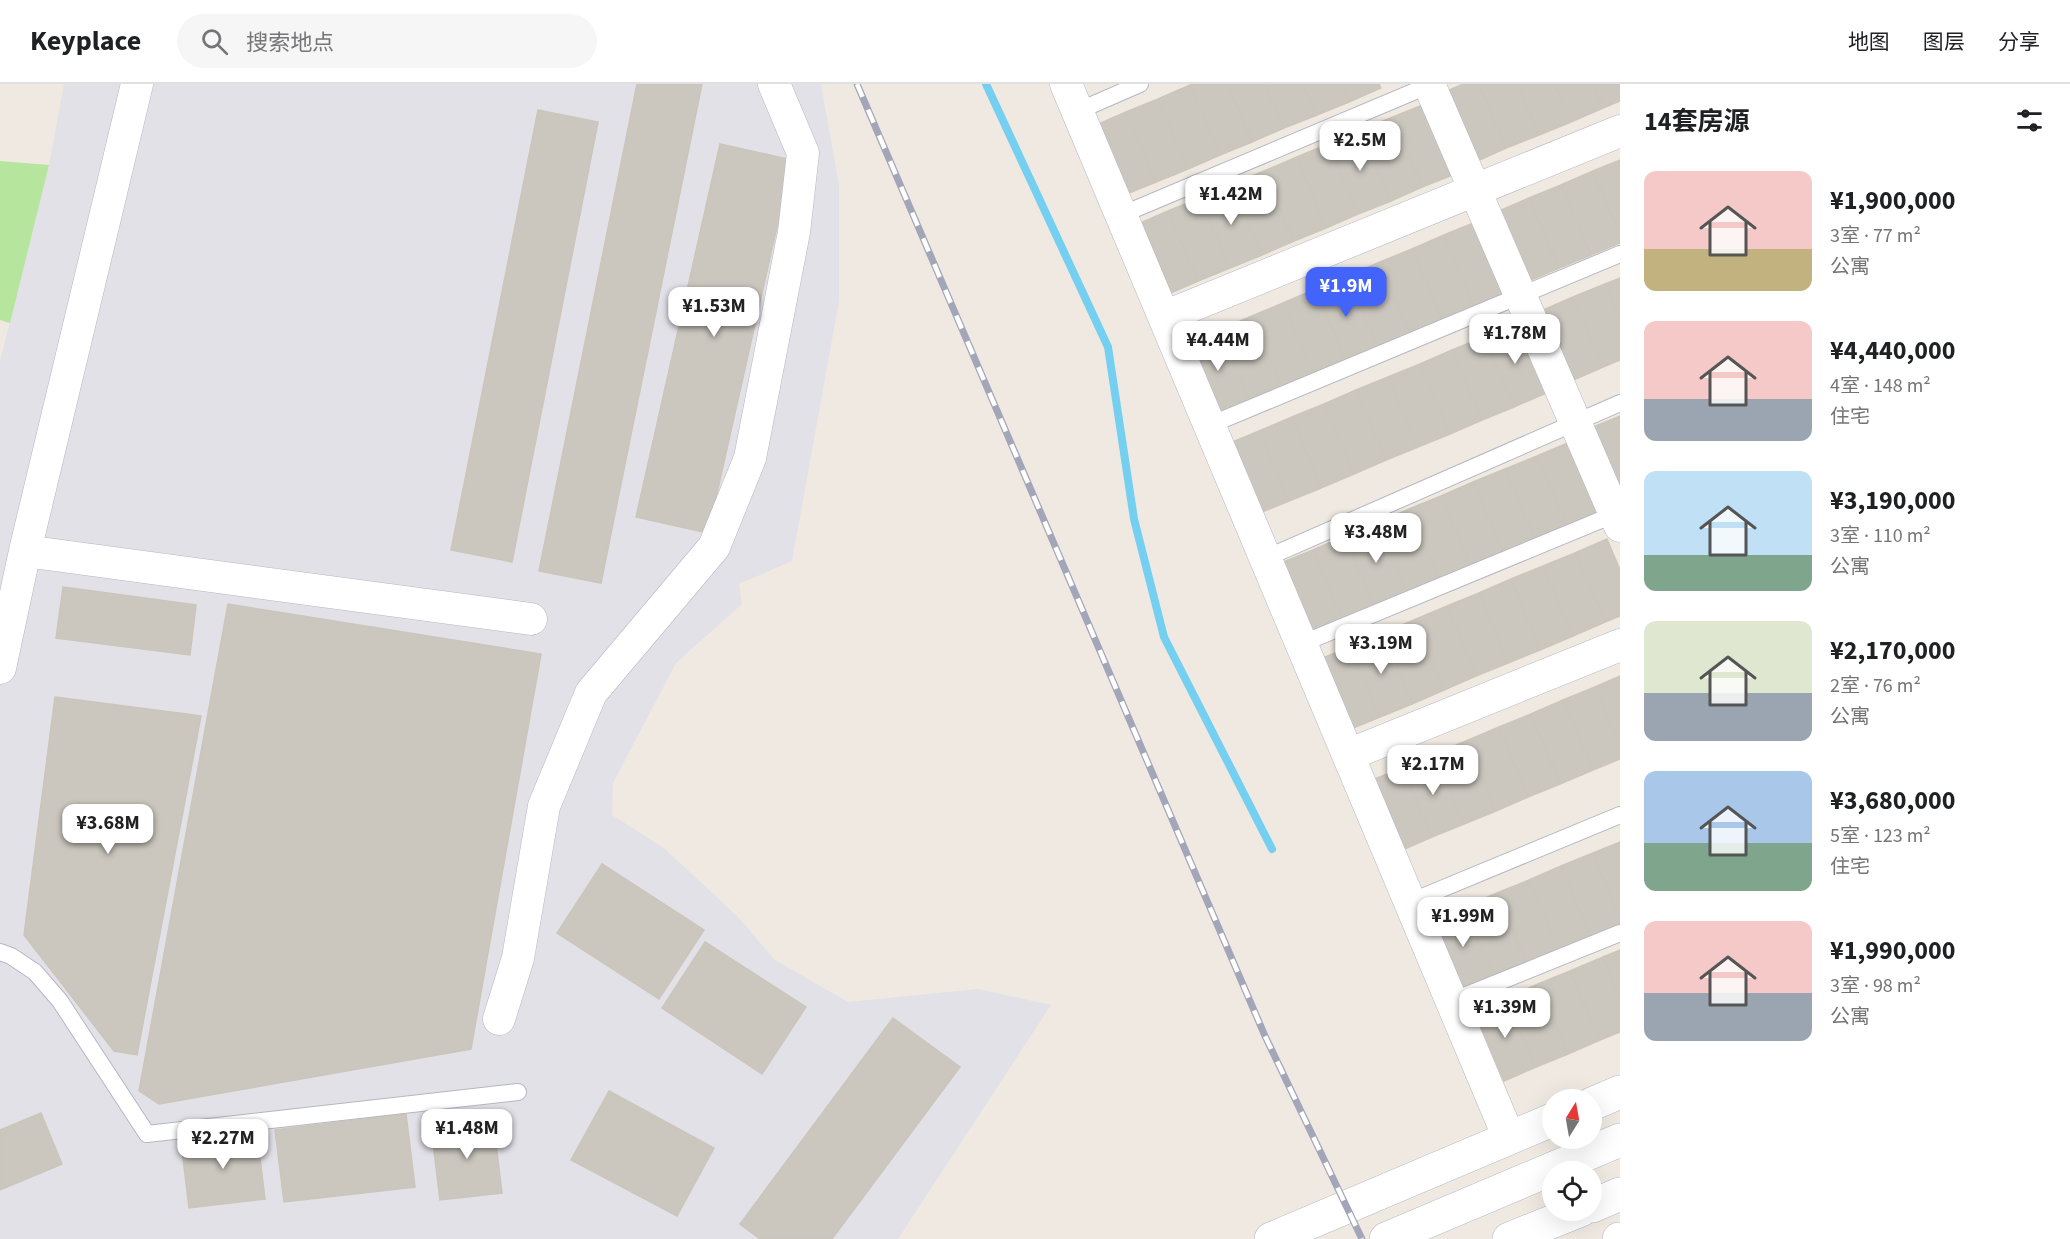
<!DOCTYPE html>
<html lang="zh">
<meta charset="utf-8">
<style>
:root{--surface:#fff;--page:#f6f6f6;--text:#202124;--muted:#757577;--line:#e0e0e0;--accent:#4264fb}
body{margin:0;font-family:"Source Sans 3","Noto Sans SC",sans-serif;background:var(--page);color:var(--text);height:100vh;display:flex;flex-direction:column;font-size:22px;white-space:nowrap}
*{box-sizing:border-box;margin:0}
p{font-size:20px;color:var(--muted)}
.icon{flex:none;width:33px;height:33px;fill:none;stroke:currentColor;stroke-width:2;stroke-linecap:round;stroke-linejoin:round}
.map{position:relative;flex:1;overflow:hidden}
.drawer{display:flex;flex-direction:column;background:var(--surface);width:450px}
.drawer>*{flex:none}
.needle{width:39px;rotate:11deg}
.tools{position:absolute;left:1542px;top:1005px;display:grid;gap:12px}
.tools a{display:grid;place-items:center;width:60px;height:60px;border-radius:50%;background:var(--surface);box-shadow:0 6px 24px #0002;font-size:30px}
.price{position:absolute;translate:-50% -51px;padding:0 14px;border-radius:12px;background:#fff;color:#222;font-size:20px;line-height:39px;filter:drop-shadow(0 2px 3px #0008)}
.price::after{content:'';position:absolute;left:50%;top:36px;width:18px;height:14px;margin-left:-9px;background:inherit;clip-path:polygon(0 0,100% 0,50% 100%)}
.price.selected{background:var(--accent);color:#fff}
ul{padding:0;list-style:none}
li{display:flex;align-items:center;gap:18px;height:150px;padding:0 24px}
li span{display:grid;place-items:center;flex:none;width:168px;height:120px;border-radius:12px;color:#555}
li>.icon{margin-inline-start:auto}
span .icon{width:72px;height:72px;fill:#fffc;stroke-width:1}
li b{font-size:26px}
h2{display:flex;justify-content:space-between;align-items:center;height:72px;padding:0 24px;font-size:26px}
header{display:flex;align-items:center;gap:36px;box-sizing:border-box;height:84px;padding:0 30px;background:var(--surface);border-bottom:2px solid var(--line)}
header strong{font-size:28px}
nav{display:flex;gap:33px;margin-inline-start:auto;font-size:21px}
.search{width:420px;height:54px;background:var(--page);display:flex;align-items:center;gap:15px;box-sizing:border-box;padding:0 21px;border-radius:33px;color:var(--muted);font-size:22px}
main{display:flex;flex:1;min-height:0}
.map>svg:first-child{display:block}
.industrial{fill:#e3e1e8}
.green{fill:#b6e59e}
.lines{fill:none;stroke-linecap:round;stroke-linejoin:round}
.stream{stroke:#75cff0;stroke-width:8}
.building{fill:#cbc7bf;stroke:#cbc5ba;stroke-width:1.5}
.lane-casing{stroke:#b4b7c1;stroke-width:18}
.street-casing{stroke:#b4b7c1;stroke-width:33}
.secondary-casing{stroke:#b4b7c1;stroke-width:34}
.lane{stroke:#fff;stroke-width:16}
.street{stroke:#fff;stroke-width:32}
.secondary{stroke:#fff;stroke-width:33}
.rail-casing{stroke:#a3a6b8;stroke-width:7}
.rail{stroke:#fff;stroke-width:4.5;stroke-dasharray:14;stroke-linecap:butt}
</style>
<header>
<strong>Keyplace</strong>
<div class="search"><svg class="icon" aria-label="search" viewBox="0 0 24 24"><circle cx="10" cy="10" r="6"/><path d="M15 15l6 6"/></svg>搜索地点</div>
<nav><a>地图</a><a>图层</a><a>分享</a></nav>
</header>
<main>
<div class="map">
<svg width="1620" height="1155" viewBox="0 0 1620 1155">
<rect width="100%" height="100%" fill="#efe9e1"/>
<!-- industrial -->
<path class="industrial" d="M64,0H821L839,101V217L792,477L739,500L742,520L676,579L613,699L612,731L665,765L738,833L775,876L848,918L978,905L1051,921L898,1155H0V277L49,81Z"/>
<!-- green -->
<path class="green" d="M0,77L49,81L10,239L0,236Z"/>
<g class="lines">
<!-- stream -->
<path class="stream" d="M986,0L1108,263L1134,435L1164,553L1272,765"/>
</g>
<!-- building -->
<path class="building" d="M637,0H702L601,499L539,487Z
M1193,0H1228L1252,58L1220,71L1190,1Z
M1228,0H1265L1284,44L1252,58Z
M1265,0H1303L1317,31L1284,44Z
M1303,0H1341L1349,18L1317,31Z
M1341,0H1379L1381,4L1349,18Z
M1463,0H1479L1506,64L1475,78L1445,8Z
M1479,0H1517L1539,51L1506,64Z
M1517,0H1555L1571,38L1539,51Z
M1555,0H1593L1603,24L1571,38Z
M1593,0H1620V17L1603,24Z
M1190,1L1220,71L1188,85L1158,15Z
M1158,15L1188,85L1156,98L1126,28Z
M1425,20L1455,90L1422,103L1393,33Z
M538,26L598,38L512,478L451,466Z
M1126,28L1156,98L1124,111L1094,42Z
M1393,33L1422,103L1391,117L1361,46Z
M1361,46L1391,117L1358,130L1328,60Z
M720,60L792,76L708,449L636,433Z
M1328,60L1358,130L1326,144L1297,73Z
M1297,73L1326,144L1294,157L1264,87Z
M1620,76V151L1593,87Z
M1264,87L1294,157L1262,171L1232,100Z
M1593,87L1620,151V159L1591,171L1561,101Z
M1232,100L1262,171L1230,184L1200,114Z
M1561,101L1591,171L1559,184L1529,114Z
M1200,114L1230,184L1198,197L1168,127Z
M1529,114L1559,184L1526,198L1497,128Z
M1168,127L1198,197L1166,211L1136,141Z
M1476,138L1506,208L1474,222L1444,151Z
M1444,151L1474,222L1442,235L1412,165Z
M1412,165L1442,235L1410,249L1380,178Z
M1380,178L1410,249L1377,262L1348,192Z
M1348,192L1377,262L1345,275L1316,205Z
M1620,194V235L1605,200Z
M1605,200L1620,235V276L1603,283L1573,213Z
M1316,205L1345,275L1313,289L1283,219Z
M1573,213L1603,283L1571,297L1541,227Z
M1283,219L1313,289L1281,302L1252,232Z
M1252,232L1281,302L1249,316L1219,246Z
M1517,239L1546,309L1514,323L1484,253Z
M1219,246L1249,316L1217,329L1187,259Z
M1484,253L1514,323L1482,336L1452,266Z
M1452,266L1482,336L1450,350L1420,280Z
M1420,280L1450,350L1418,363L1388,293Z
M1388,293L1418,363L1386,376L1356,306Z
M1356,306L1386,376L1354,390L1324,320Z
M1324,320L1354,390L1321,404L1292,333Z
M1620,332V412L1591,344Z
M1292,333L1321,404L1289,417L1259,347Z
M1259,347L1289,417L1257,430L1228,360Z
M1570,358L1599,428L1567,441L1537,372Z
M1537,372L1567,441L1535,455L1505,385Z
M1505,385L1535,455L1503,468L1473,398Z
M1473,398L1503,468L1471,482L1441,412Z
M1441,412L1471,482L1439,495L1409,425Z
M1409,425L1439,495L1407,508L1377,439Z
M1377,439L1407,508L1374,522L1345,452Z
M1345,452L1374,522L1342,535L1313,466Z
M1607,455L1620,486V532L1605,538L1575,469Z
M1313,466L1342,535L1310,549L1281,479Z
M1575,469L1605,538L1573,552L1543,482Z
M1543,482L1573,552L1540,566L1511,495Z
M1511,495L1540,566L1508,579L1479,509Z
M63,503L196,521L190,571L56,554Z
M1479,509L1508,579L1476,592L1447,522Z
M228,520L541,570L471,965L159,1020L139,1007Z
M1447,522L1476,592L1444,606L1414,536Z
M1414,536L1444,606L1412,620L1383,549Z
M1383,549L1412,620L1380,633L1350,563Z
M1350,563L1380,633L1348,646L1318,576Z
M1620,592V662L1595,603Z
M1595,603L1620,662V675L1593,686L1563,616Z
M55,613L201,632L137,971L114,967L24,851Z
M1563,616L1593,686L1560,700L1531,630Z
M1531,630L1560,700L1528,713L1499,643Z
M1499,643L1528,713L1496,727L1466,657Z
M1466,657L1496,727L1464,740L1434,670Z
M1434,670L1464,740L1432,753L1402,684Z
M1402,684L1432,753L1400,767L1370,697Z
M1620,758V833L1593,769Z
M1593,769L1620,833V840L1590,853L1561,782Z
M602,780L704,846L659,915L557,849Z
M1561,782L1590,853L1559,866L1529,796Z
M1529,796L1559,866L1526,879L1497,809Z
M1497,809L1526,879L1494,893L1464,823Z
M1464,823L1494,893L1462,906L1432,836Z
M705,858L806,923L762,990L662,924Z
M1620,866V914L1603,873Z
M1603,873L1620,914V948L1600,956L1570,887Z
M1570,887L1600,956L1568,970L1538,900Z
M1538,900L1568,970L1536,983L1506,914Z
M1506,914L1536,983L1504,997L1474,927Z
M893,934L960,983L832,1155H760L740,1140Z
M609,1007L714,1064L677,1132L571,1076Z
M41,1029L62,1080L0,1106V1046Z
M406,1030L415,1103L284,1118L275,1046Z
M493,1035L502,1109L440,1116L431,1043Z
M257,1049L265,1115L189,1124L181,1058Z"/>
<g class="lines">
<defs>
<path id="lane" d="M1078,27L1140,0
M1121,131L1432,0
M1210,341L1620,170
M1266,474L1620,319
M1301,560L1620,428
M1410,818L1620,731
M0,868L11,872L35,888L60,917L147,1050L518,1008
M1452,917L1620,849"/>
<path id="street" d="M1066,0L1509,1054
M1429,0L1620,442
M1164,233L1620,47
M25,467L137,0
M0,584L25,467L531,535
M1348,671L1620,561
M499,935L518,874L544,722L591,609L714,463L750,374L794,148L803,69L774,0"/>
<path id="secondary" d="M1592,1020L1620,1008
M1592,1122L1620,1110
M1271,1155L1552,1036
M1386,1155L1620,1056
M1509,1155L1581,1126
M1619,1155H1620"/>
</defs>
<!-- lane casing -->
<use href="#lane" class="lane-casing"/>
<!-- street casing -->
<use href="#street" class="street-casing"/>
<!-- secondary casing -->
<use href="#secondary" class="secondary-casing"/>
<!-- lane -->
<use href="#lane" class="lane"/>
<!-- street -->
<use href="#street" class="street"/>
<!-- secondary -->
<use href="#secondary" class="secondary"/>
<defs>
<path id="rail" d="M857,0L1265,952L1362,1155"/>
</defs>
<!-- rail casing -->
<use href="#rail" class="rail-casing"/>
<!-- rail -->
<use href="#rail" class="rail"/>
</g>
</svg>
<div class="tools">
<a><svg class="needle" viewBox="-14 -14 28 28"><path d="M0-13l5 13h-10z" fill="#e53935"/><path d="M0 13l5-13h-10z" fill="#757577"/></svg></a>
<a><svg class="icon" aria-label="locate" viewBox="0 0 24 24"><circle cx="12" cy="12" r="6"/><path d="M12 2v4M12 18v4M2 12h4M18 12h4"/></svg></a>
</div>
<b class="price" style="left:1360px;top:88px">¥2.5M</b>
<b class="price" style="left:1231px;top:142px">¥1.42M</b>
<b class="price selected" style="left:1346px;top:234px">¥1.9M</b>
<b class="price" style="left:714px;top:254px">¥1.53M</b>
<b class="price" style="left:1515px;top:281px">¥1.78M</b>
<b class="price" style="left:1218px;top:288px">¥4.44M</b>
<b class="price" style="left:1376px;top:480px">¥3.48M</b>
<b class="price" style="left:1381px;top:591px">¥3.19M</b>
<b class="price" style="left:1433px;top:712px">¥2.17M</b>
<b class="price" style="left:108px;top:771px">¥3.68M</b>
<b class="price" style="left:1463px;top:864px">¥1.99M</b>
<b class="price" style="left:1505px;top:955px">¥1.39M</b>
<b class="price" style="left:467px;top:1076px">¥1.48M</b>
<b class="price" style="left:223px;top:1086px">¥2.27M</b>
</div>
<section class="drawer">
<h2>14套房源<svg class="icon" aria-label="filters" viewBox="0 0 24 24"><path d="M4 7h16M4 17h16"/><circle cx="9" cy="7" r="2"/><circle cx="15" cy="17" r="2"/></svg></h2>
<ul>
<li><span style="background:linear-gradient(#f6c9c9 65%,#c2b280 0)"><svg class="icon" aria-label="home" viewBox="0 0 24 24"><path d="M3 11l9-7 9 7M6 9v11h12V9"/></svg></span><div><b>¥1,900,000</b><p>3室 · 77 m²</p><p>公寓</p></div></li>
<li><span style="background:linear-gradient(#f6c9c9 65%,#9aa5b1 0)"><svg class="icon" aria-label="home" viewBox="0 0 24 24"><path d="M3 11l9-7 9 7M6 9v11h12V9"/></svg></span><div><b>¥4,440,000</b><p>4室 · 148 m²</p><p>住宅</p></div></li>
<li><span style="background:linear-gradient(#bfe0f5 70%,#7fa58c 0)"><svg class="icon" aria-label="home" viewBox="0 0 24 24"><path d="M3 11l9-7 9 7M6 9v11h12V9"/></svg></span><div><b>¥3,190,000</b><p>3室 · 110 m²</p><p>公寓</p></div></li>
<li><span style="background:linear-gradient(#dfe7d0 60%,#9aa5b1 0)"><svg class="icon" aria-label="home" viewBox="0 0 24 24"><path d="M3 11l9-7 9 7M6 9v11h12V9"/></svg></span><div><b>¥2,170,000</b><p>2室 · 76 m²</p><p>公寓</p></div></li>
<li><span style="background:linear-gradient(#a9c7e8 60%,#7fa58c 0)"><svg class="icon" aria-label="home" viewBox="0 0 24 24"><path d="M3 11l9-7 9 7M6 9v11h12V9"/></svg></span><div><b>¥3,680,000</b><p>5室 · 123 m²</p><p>住宅</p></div></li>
<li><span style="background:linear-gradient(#f6c9c9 60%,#9aa5b1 0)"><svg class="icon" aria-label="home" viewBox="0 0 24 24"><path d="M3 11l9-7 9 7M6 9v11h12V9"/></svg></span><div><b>¥1,990,000</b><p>3室 · 98 m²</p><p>公寓</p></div></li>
</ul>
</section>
</main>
